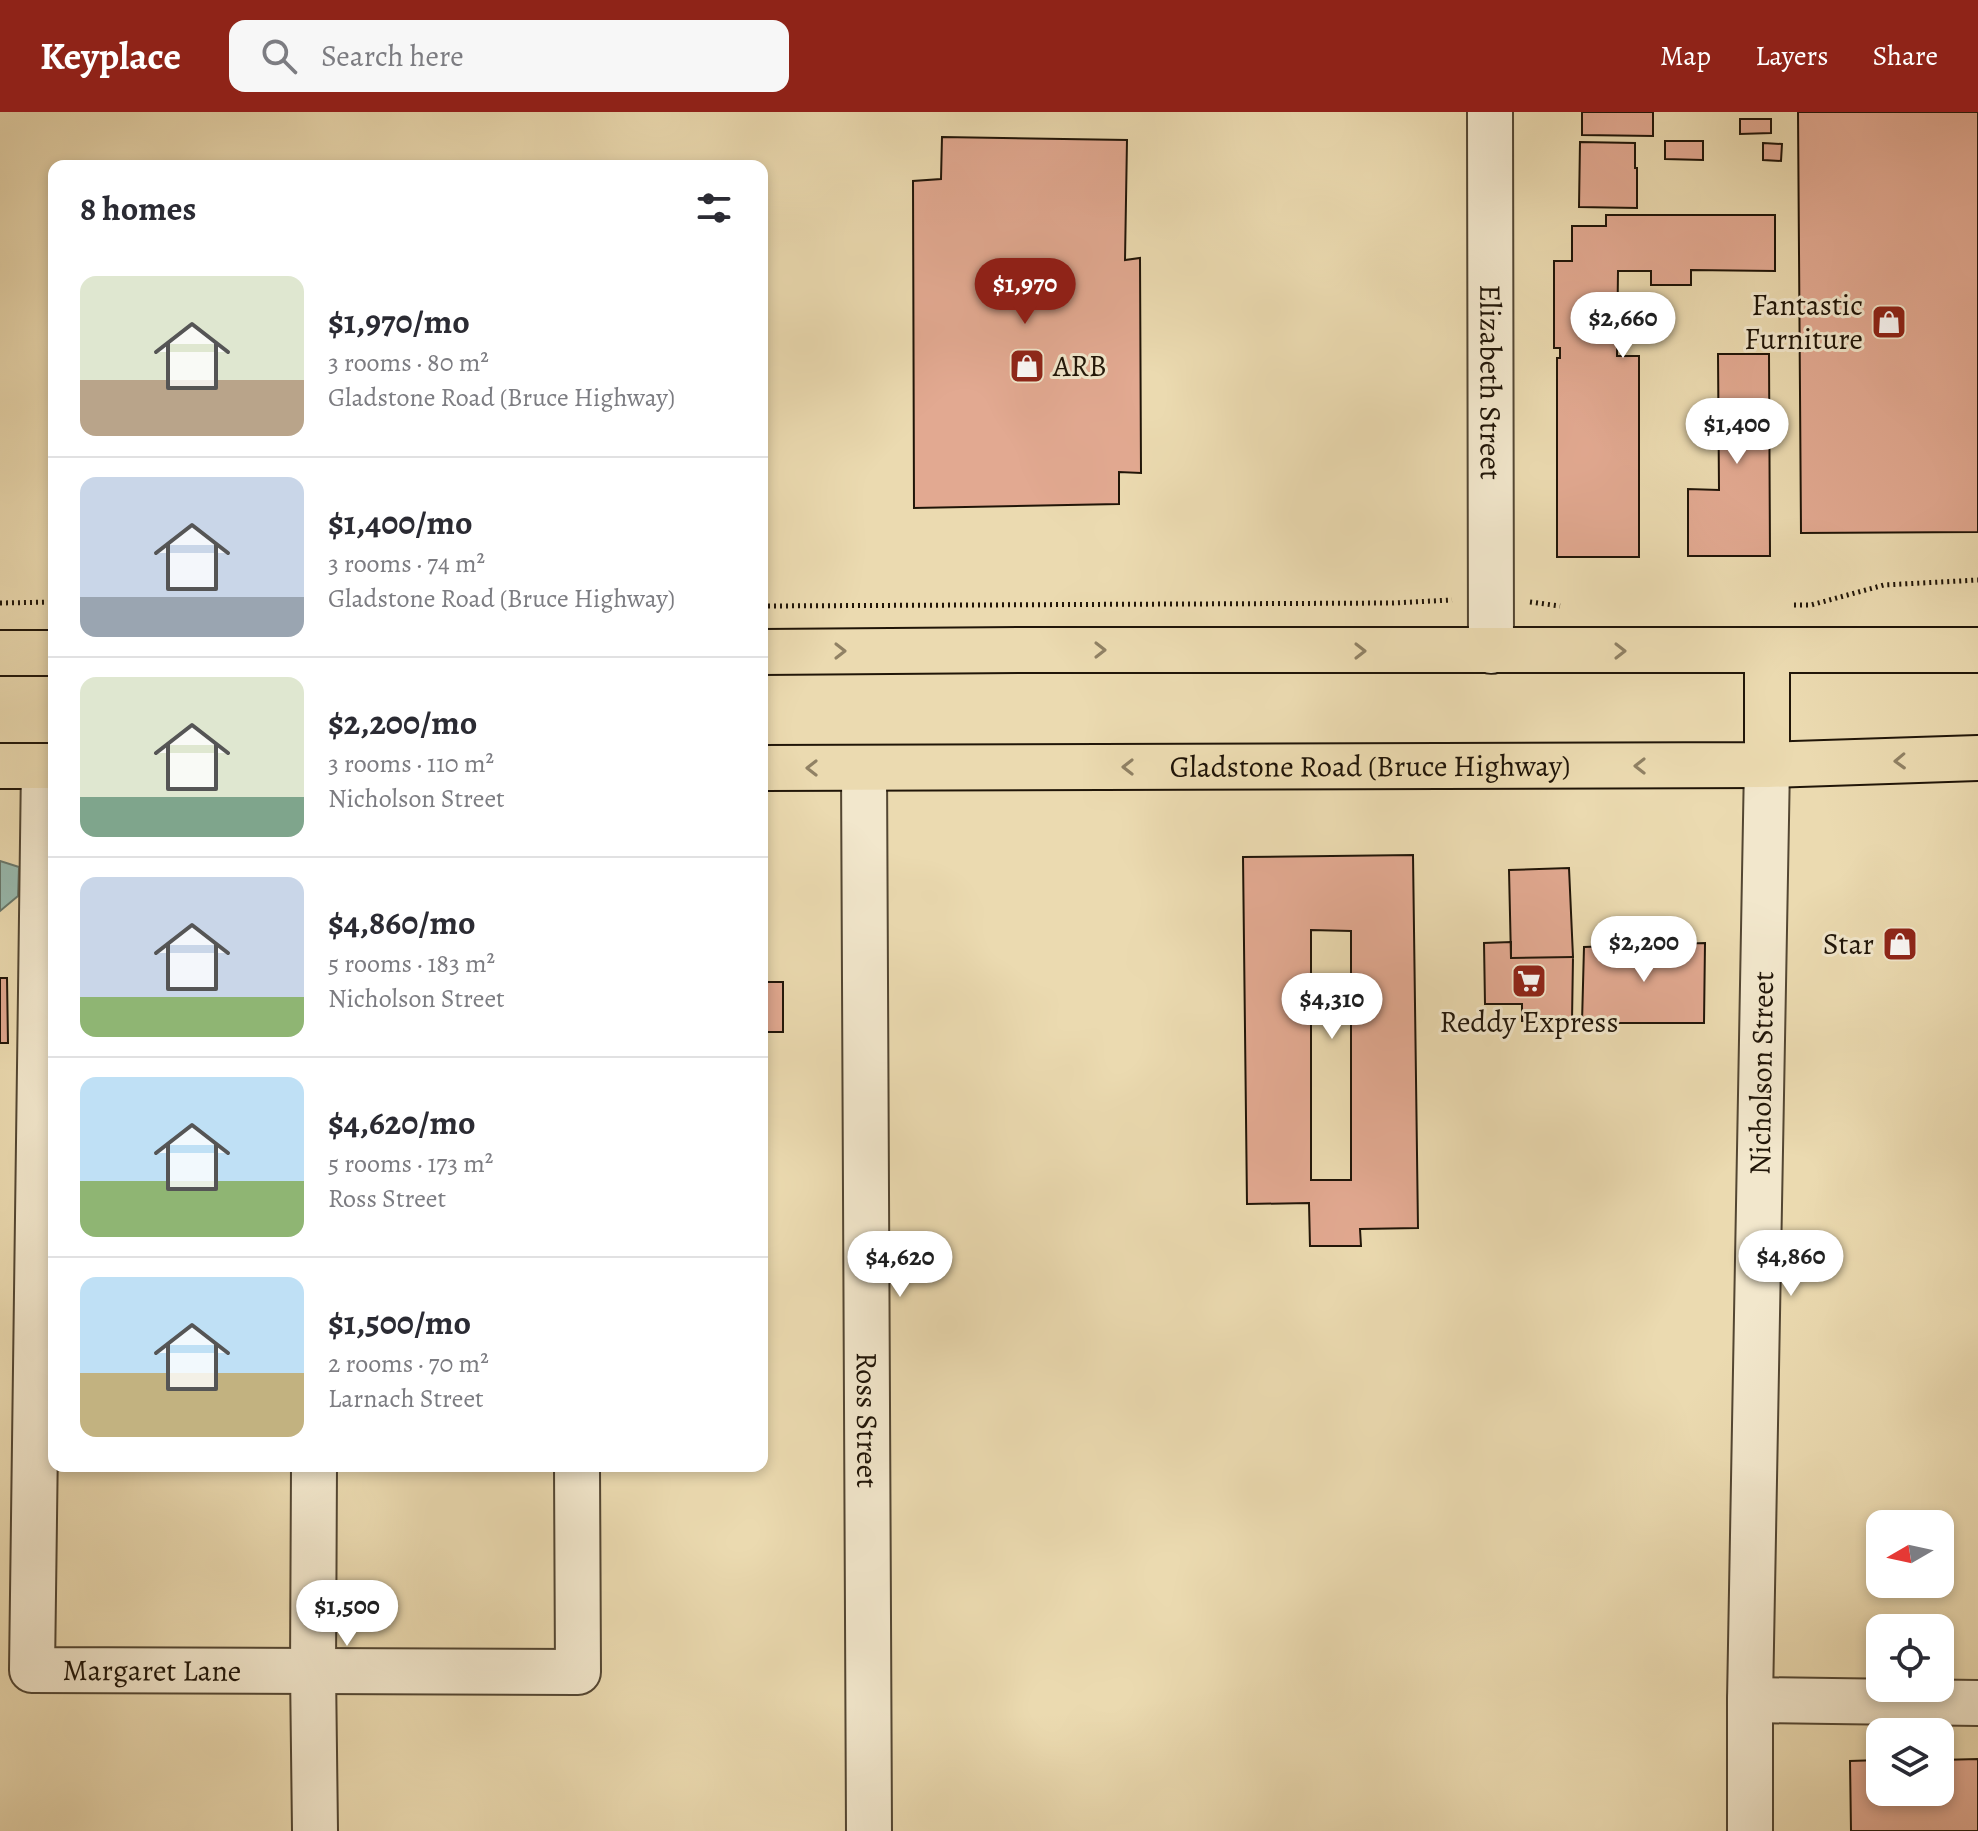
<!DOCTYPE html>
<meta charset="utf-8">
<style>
:root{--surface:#fff;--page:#f7f7f7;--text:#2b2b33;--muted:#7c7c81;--line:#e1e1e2;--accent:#8f2418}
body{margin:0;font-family:Alegreya,serif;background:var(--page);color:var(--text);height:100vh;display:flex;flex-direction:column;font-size:30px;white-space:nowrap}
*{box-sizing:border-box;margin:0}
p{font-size:26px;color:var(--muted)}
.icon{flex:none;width:44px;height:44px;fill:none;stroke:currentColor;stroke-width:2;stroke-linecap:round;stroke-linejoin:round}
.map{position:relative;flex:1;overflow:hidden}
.sheet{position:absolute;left:48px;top:48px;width:720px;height:1312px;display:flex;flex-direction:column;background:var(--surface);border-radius:16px;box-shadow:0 4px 12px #0003}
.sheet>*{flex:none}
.needle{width:52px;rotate:261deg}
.controls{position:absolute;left:1866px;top:1398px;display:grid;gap:16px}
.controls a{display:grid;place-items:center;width:88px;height:88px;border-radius:16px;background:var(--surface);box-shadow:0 4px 12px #0003;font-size:40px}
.price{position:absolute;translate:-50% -68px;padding:0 18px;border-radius:28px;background:#fff;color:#222;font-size:26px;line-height:52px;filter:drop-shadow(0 2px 4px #0008)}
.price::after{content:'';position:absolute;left:50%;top:48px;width:24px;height:18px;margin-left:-12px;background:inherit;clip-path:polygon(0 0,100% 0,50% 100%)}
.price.active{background:var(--accent);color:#fff}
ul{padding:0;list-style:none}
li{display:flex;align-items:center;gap:24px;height:200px;padding:0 32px}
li+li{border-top:2px solid var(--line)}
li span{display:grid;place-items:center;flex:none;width:224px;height:160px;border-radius:16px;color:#555}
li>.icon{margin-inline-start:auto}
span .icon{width:96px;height:96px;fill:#fffc;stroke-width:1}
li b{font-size:34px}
h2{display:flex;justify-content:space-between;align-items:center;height:96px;padding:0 32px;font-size:34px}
header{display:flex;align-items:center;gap:48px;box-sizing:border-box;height:112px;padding:0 40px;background:var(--accent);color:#fff}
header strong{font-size:38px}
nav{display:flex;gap:44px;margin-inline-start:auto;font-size:28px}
.search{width:560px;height:72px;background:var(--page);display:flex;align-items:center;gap:20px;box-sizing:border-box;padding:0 28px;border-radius:16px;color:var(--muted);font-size:30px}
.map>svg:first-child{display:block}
.water{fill:#98baaf;stroke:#68786c;stroke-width:2}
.building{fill:#e2a991;stroke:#201508;stroke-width:2;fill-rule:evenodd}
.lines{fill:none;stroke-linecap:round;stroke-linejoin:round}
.minor-casing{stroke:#534632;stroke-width:48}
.highway-casing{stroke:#201508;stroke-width:48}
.path{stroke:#201508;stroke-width:5;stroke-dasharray:2 4;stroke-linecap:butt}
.minor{stroke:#f2e7cc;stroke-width:44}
.highway{stroke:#ebdab0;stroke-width:44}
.oneway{stroke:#908164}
.labels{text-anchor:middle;stroke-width:6;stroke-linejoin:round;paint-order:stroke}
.poi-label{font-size:30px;fill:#201508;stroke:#f2e7cc;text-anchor:end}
.street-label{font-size:30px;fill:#201508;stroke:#f2e7cc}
</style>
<header>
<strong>Keyplace</strong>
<div class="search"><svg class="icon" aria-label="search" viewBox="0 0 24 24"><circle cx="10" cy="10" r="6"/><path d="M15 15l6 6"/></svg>Search here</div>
<nav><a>Map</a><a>Layers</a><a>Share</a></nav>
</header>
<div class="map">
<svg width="1978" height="1719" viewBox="0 0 1978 1719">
<rect width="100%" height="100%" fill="#ebdab0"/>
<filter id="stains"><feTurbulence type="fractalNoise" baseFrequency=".0025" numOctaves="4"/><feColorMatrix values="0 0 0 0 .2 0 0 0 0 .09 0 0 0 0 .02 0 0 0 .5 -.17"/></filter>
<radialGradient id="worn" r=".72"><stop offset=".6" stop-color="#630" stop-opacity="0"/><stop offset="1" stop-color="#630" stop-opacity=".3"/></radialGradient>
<!-- water -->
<path class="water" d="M0,749L19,755L18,784L0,799Z"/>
<!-- building -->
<path class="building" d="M1582,0H1653V24L1582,23Z
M1798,0H1978V420L1801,421Z
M1740,7H1771V21L1740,22Z
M942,25L1127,28L1125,148L1140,146L1141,361L1119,360V392L914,396L913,69L941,67Z
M1665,29H1703V48L1665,47Z
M1580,30L1635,31V56H1637V96L1579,95Z
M1763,31L1782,32L1781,49L1763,48Z
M1606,103H1775V159L1691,158V173H1651V159H1618L1617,244H1639V445H1557V246H1560V236H1554V149H1572V114H1606Z
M1718,242H1769L1770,444H1688V377L1719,378Z
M1413,743L1418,1116L1360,1117L1361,1134H1310L1309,1091L1247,1092L1243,745ZM1311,818L1351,819V1068H1311Z
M1569,756L1573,845L1511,846L1509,758Z
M1511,830V846L1573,845L1572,908L1522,909V892H1485L1484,831Z
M1705,831L1704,911H1582L1584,835Z
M0,866H7L8,931H0Z
M762,870H783V920H762Z
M1978,1647V1719H1851L1850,1649L1880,1648V1680H1940V1648Z"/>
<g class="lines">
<defs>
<g id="minor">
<path id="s1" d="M1490,0L1491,539"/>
<path id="s2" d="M44,654L32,1558L578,1560L577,1354"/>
<path id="s3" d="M864,656L869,1719"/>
<path d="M314,1354L313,1559L315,1719"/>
<path d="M1750,1588L1978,1591"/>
<path id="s4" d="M1750,1719V1588L1767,653"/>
</g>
<g id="highway">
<path d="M762,540L1024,538H1978"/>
<path d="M0,541H54"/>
<path d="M1767,653V539"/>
<path d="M0,654H54"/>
<path id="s5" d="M762,656L1767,653L1978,646"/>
</g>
</defs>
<!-- minor casing -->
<use href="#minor" class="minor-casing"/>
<!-- highway casing -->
<use href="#highway" class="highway-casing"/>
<!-- path -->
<path class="path" d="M1530,490L1560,494
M0,491L54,490
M1794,493H1811L1884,473L1978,468
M762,494L1393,491L1452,488"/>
<!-- minor -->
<use href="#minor" class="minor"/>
<!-- highway -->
<use href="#highway" class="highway"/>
</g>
<!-- one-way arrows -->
<defs><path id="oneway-chevron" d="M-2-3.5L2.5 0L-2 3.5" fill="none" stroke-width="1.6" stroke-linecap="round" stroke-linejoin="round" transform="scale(2)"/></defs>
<g class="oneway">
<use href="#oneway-chevron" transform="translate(1100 538)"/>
<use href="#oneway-chevron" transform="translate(840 539)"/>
<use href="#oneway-chevron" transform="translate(1360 539)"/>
<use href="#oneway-chevron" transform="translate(1620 539)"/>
<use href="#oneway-chevron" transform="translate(1900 649) rotate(178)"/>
<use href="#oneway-chevron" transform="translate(1640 654) rotate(180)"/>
<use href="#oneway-chevron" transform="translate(1128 655) rotate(180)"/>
<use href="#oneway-chevron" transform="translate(812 656) rotate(-180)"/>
</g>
<!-- icons -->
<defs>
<symbol id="shop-square" viewBox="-11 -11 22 22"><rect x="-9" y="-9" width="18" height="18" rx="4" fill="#8f2418" stroke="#f2e7cc"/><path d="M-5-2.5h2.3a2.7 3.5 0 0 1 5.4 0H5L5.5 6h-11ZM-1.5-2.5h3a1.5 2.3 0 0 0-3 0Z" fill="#fff"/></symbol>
<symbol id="supermarket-square" viewBox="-11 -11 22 22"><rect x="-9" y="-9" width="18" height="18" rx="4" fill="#8f2418" stroke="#f2e7cc"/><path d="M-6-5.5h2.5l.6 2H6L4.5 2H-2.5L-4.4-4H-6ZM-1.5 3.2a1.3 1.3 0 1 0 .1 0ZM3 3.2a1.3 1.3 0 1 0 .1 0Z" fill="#fff"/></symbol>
</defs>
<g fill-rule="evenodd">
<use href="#shop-square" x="1869" y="190" width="40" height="40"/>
<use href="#shop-square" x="1007" y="234" width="40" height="40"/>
<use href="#shop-square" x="1880" y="812" width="40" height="40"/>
<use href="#supermarket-square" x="1509" y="849" width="40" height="40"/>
</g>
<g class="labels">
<!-- poi labels -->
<g class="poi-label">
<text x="1863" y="203">Fantastic<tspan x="1863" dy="34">Furniture</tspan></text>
<text x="1053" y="264" text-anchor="start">ARB</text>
<text x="1874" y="842">Star</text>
<text x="1529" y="920" text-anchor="middle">Reddy Express</text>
</g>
<!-- street labels -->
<g class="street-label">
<text dy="10" stroke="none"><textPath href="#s1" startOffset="270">Elizabeth Street</textPath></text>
<text dy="10" stroke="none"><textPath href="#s5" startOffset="608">Gladstone Road (Bruce Highway)</textPath></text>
<text dy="10" stroke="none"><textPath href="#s4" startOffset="758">Nicholson Street</textPath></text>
<text dy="10" stroke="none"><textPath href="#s3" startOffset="652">Ross Street</textPath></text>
<text dy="10" stroke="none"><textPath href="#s2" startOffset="1024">Margaret Lane</textPath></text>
</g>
</g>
<rect width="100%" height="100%" filter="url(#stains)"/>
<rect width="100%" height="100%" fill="url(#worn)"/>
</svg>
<div class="controls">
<a><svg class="needle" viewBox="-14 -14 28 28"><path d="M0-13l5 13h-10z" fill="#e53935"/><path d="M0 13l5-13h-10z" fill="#7c7c81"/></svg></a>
<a><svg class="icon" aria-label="locate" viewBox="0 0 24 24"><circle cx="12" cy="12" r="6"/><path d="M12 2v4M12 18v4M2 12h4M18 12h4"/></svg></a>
<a><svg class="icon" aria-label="layers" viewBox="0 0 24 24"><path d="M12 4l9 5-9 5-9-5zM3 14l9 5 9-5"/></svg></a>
</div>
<b class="price active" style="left:1025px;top:214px">$1,970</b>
<b class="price" style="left:1623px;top:248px">$2,660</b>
<b class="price" style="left:1737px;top:354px">$1,400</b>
<b class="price" style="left:1644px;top:872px">$2,200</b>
<b class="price" style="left:1332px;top:929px">$4,310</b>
<b class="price" style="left:1791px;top:1186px">$4,860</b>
<b class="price" style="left:900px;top:1187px">$4,620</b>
<b class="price" style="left:347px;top:1536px">$1,500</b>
<section class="sheet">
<h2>8 homes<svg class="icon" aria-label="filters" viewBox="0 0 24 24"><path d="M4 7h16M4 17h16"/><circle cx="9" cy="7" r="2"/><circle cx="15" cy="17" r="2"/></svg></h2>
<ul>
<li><span style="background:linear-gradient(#dfe7d0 65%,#b9a48a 0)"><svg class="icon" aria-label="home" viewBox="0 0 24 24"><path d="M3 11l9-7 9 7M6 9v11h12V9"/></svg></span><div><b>$1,970/mo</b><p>3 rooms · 80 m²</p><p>Gladstone Road (Bruce Highway)</p></div></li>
<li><span style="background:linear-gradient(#c9d6e8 75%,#9aa5b1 0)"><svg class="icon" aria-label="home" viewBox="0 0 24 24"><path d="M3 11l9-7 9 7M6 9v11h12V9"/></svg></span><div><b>$1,400/mo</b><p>3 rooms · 74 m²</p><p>Gladstone Road (Bruce Highway)</p></div></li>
<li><span style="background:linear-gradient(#dfe7d0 75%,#7fa58c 0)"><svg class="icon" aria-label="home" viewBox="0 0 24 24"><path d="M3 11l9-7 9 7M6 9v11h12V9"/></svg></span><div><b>$2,200/mo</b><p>3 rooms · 110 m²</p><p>Nicholson Street</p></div></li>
<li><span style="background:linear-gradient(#c9d6e8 75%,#8fb573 0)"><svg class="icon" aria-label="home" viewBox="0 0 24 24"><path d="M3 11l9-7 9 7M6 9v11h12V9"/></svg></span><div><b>$4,860/mo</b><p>5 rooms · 183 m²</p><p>Nicholson Street</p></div></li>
<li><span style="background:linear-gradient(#bfe0f5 65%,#8fb573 0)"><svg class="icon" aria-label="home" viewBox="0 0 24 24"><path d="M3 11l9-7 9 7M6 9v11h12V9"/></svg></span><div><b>$4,620/mo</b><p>5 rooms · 173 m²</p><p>Ross Street</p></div></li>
<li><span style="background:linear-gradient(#bfe0f5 60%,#c2b280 0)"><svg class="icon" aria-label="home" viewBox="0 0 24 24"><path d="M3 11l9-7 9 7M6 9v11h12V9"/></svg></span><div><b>$1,500/mo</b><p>2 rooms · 70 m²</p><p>Larnach Street</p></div></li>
</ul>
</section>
</div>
